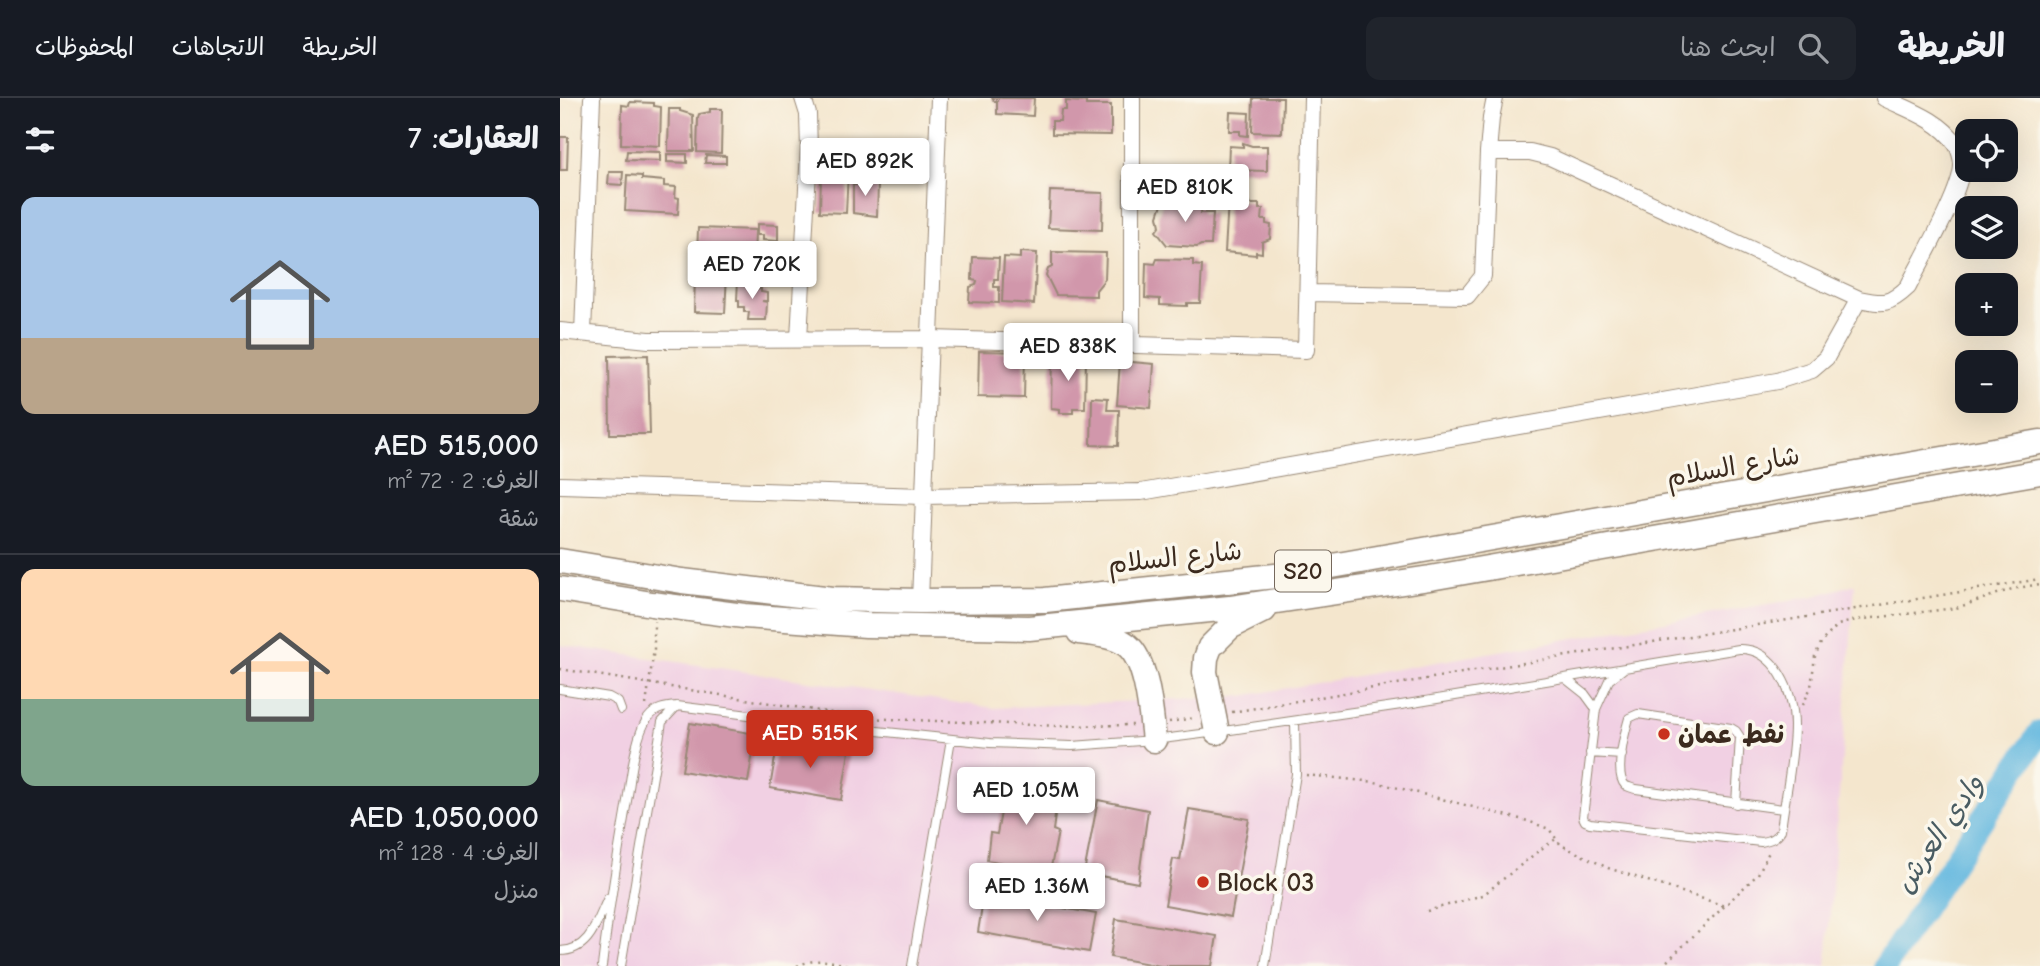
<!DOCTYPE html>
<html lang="ar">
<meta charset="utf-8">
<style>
:root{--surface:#171b24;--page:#20242c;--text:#f1f3f6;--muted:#9ea1a6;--line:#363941;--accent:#c8321e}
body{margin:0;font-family:"Comic Neue","Playpen Sans Arabic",sans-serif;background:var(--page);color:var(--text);direction:rtl;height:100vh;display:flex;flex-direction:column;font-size:26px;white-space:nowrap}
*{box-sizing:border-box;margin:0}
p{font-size:23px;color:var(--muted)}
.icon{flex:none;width:38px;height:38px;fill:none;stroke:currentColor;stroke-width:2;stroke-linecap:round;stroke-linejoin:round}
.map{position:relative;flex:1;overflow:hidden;direction:ltr}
.sheet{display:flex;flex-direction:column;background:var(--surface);width:560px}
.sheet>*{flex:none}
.controls{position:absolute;left:1395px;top:21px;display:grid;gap:14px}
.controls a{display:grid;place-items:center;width:63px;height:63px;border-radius:14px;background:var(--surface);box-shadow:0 7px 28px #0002;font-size:35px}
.price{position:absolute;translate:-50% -60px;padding:0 16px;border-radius:7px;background:#fff;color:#222;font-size:23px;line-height:46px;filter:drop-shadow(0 2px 4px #0008)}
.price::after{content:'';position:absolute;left:50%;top:42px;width:21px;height:16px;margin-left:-10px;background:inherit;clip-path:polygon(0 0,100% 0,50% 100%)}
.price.selected{background:var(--accent);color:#fff}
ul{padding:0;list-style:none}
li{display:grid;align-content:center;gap:14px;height:371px;padding:0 21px}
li+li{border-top:2px solid var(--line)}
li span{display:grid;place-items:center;height:217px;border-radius:14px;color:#555}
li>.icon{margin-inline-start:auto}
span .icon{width:126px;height:126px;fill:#fffc;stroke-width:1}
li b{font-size:30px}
h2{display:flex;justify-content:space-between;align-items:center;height:84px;padding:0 21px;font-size:30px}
header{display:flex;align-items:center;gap:42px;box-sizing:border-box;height:98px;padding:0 35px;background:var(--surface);border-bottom:2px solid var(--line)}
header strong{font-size:33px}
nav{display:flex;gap:38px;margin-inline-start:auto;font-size:24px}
.search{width:490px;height:63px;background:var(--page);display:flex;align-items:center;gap:18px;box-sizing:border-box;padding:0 24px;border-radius:14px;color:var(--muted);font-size:26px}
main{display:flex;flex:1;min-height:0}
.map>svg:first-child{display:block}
.built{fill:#f1d0e3}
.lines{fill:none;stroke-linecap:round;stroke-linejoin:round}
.river{stroke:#63b8df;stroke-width:24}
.building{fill:#d197ab}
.lane-casing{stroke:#988876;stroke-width:10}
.street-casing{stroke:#988876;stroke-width:18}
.primary-casing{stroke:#988876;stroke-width:27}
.path{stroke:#988876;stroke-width:2.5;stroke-dasharray:2 5;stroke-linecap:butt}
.lane{stroke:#fff;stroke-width:8}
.street{stroke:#fff;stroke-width:16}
.primary{stroke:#fff;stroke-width:24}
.poi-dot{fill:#c8321e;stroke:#fbf7ec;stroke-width:2.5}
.labels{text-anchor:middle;stroke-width:7;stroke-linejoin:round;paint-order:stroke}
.shield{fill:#fbf7ec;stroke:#75685c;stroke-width:2}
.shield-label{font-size:24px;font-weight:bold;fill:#3b2a1e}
.street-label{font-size:26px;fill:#3b2a1e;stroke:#fbf7ec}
.poi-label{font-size:26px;font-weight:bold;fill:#3b2a1e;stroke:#fbf7ec;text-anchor:start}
.water-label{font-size:28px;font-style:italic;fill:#495c62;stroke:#fbf7ec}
</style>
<header>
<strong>الخريطة</strong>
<div class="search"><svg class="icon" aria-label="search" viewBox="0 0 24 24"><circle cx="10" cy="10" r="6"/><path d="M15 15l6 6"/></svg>ابحث هنا</div>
<nav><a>الخريطة</a><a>الاتجاهات</a><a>المحفوظات</a></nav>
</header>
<main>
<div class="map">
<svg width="1480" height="868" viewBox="0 0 1480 868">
<rect width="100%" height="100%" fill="#fbf7ec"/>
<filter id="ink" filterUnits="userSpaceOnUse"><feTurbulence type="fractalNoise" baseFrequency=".0143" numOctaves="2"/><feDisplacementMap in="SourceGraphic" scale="14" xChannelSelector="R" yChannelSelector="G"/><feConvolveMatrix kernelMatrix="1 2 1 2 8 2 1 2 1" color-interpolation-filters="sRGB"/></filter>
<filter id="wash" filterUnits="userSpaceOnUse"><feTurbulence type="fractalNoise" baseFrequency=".00686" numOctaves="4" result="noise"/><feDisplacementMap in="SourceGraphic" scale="28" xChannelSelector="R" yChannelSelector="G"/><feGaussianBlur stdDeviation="1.57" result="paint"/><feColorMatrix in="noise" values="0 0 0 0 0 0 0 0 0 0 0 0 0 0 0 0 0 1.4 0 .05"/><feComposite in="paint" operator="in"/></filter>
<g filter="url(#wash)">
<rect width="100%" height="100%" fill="#f4e6cd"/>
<!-- built -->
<path class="built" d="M1295,486L1266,868H0V547L434,610L682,598L1255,498Z"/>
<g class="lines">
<!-- river -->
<path class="river" d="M1325,868L1480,634"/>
</g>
<g id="blocks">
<!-- building -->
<path class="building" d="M432,0H474L473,18L437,16V3H434Z
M693,0H723L722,35L692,34Z
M506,3L526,4V7H551V37L492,36V23H500L501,12H506Z
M70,4L94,5V8L101,9L100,48L61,46L62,7L69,8Z
M109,11H120V13L133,17L134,53H108Z
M150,11H162L161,55L137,54L138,20L139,16L150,14Z
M670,14L689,15L688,38L680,37V33H669Z
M0,39H8L7,72H0Z
M683,45L692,48H707V73L668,72L669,48L683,49Z
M67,53L100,54V63L66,62Z
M107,56H127V65L107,64Z
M146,57L166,58V65H145Z
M269,72L288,73L286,115L260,114L261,78L265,77Z
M49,74H63L62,87L48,86Z
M67,77L82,78V81L104,83V88L116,89L115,99L119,100L118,116L65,113Z
M296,83L318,85L317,118L293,115V87H296Z
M490,93L543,95L542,132L488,130Z
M605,103L642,105L641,115H653L651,147H641L637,149L607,147L596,133L600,128L598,118L602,106Z
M668,103L690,104L691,106H699V111H703L702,122H706V126L711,127L710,141L702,144V155L696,154V157L665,154Z
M197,126L218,127V143L203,142V137H197Z
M138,130L195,132L194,163L137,160Z
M460,154L477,155L474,206L442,204L444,159L460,160Z
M492,154L546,155L545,181L536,192V198L496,197L486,177L488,171L492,169Z
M413,159L439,160L438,181H434V189H439V205L409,204L410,189L416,187L417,183L412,182Z
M597,161L633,162V167L642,168L640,205H627V208L600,207V201L585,200L586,165L595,166Z
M135,175L167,176L165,215L134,214Z
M178,182H190V190L201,191V194L207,195V203H202L207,204L206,222H188L189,214H184V209H179V202H177Z
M419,253L465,254L464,300L418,299Z
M88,257L90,336H50L49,258Z
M492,258L526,259L525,310H513V315H500V311L491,310Z
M560,263L594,266L591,310L557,307Z
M532,299L548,300L547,312H559L558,348L531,347Z
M130,625L196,636L188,684L122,673Z
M218,642L289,654L281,702L210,690Z
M447,682L499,689L493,732L498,734L490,774L427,762L430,735L437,736Z
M538,702L588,712L578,785L524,775Z
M629,711L689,721L671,819L605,807L613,761L620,762Z
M424,796L536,816L529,854L418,834Z
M556,821L657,838L652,868H601L550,859Z"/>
</g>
</g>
<g filter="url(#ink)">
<use href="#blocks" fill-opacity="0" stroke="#988876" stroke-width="2"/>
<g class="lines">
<defs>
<path id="lane" d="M1006,581L1025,596L1036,611
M0,591L49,599L58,604L61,612
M1030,655L1062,657
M1176,706L1180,639L1176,633L1171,630L1078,616L1069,620C1065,634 1054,676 1065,687C1066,688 1074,691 1076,691L1223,711
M0,853C30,853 37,823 48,800
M42,868C49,811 58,754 68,697C71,677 76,635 88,620C96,610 105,609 117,608L317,633L430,645L512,648L594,642L657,634L841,607L1179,551C1216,550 1234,595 1234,628C1234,660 1225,699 1221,732C1216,740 1211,742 1201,744L1030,725L1025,723L1023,719L1036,611L1049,582L1063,571
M61,868L102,624L117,608
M352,868L391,641
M705,868L736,676L735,623"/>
<path id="street" d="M243,0L248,16L249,52L298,54H376
M572,0V247
M928,54H970L990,59L1299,201C1324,206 1329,207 1348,189C1361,163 1403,91 1402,66C1402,61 1399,50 1396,46C1380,22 1349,12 1324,0
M749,195L907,198L923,178L928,54L931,20L935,0
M0,233L89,242L371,241L746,252L752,0
M23,235L32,0
M239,241L249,52
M0,387L364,398L581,394L1217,283L1252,272L1266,260L1299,201
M360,503L379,0"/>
<path id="primary" d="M0,463L122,483L273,501L360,503L485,502L715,478L1480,344
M0,491L92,506L184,518L306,527L469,530L670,510L870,480L1480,374
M519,534C534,536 554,537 567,547C588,564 591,617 594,642
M657,634L645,574L646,560L650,549L670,529L704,512"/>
</defs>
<!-- lane casing -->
<use href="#lane" class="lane-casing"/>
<!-- street casing -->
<use href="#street" class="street-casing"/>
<!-- primary casing -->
<use href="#primary" class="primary-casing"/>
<!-- path -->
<path class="path" d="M0,571L278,616
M86,607L94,551V523
M1243,607L1251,589L1255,558L1262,543L1278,527L1296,522L1396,510L1452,491L1480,486
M672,614L896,576L1480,481
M305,620L498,628L575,627
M609,624L634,620
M746,677L815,684L968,723L989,731L1001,747L1048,770L1165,808
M867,813L923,797L981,751L996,741
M237,868C257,859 271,863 291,868
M1102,868L1198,776L1209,754"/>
<!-- lane -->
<use href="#lane" class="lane"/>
<!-- street -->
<use href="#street" class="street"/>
<!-- primary -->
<use href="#primary" class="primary"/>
</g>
</g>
<!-- markers -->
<g class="poi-dot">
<circle cx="1104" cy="636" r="7"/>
<circle cx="643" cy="784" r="7"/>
</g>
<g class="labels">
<!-- shield labels -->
<rect class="shield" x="715" y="452.5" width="56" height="41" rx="5"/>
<g class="shield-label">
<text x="743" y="481">S20</text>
</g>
<!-- street labels -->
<g class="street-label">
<text transform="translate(1173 368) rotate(-10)" y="9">شارع السلام</text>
<text transform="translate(615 459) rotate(-6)" y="9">شارع السلام</text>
</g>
<!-- poi labels -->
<g class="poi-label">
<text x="1118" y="645">نفط عمان</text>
<text x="657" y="793">Block 03</text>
</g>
<!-- water labels -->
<g class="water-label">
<text transform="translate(1378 735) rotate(-56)" y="10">وادي العرش</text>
</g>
</g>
</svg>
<div class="controls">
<a><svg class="icon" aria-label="locate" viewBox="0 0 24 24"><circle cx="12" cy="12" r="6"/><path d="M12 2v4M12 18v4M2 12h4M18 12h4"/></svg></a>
<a><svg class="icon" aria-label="layers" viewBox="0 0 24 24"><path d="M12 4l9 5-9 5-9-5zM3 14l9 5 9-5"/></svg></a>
<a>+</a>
<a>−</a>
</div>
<b class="price" style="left:305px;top:100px">AED 892K</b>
<b class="price" style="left:625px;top:126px">AED 810K</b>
<b class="price" style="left:192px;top:203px">AED 720K</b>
<b class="price" style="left:508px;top:285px">AED 838K</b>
<b class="price selected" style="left:250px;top:672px">AED 515K</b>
<b class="price" style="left:466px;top:729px">AED 1.05M</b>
<b class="price" style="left:477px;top:825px">AED 1.36M</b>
</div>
<section class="sheet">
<h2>العقارات: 7<svg class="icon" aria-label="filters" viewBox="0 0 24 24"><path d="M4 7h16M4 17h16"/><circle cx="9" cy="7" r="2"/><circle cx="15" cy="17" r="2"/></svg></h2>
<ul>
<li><span style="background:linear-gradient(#a9c7e8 65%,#b9a48a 0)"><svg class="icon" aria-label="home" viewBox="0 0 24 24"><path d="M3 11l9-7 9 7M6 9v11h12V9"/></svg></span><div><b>AED 515,000</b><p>الغرف: 2 · 72 m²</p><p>شقة</p></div></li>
<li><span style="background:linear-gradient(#ffd9b3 60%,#7fa58c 0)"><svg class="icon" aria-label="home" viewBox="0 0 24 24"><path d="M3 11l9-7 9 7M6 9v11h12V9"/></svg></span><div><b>AED 1,050,000</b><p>الغرف: 4 · 128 m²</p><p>منزل</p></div></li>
</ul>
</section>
</main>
